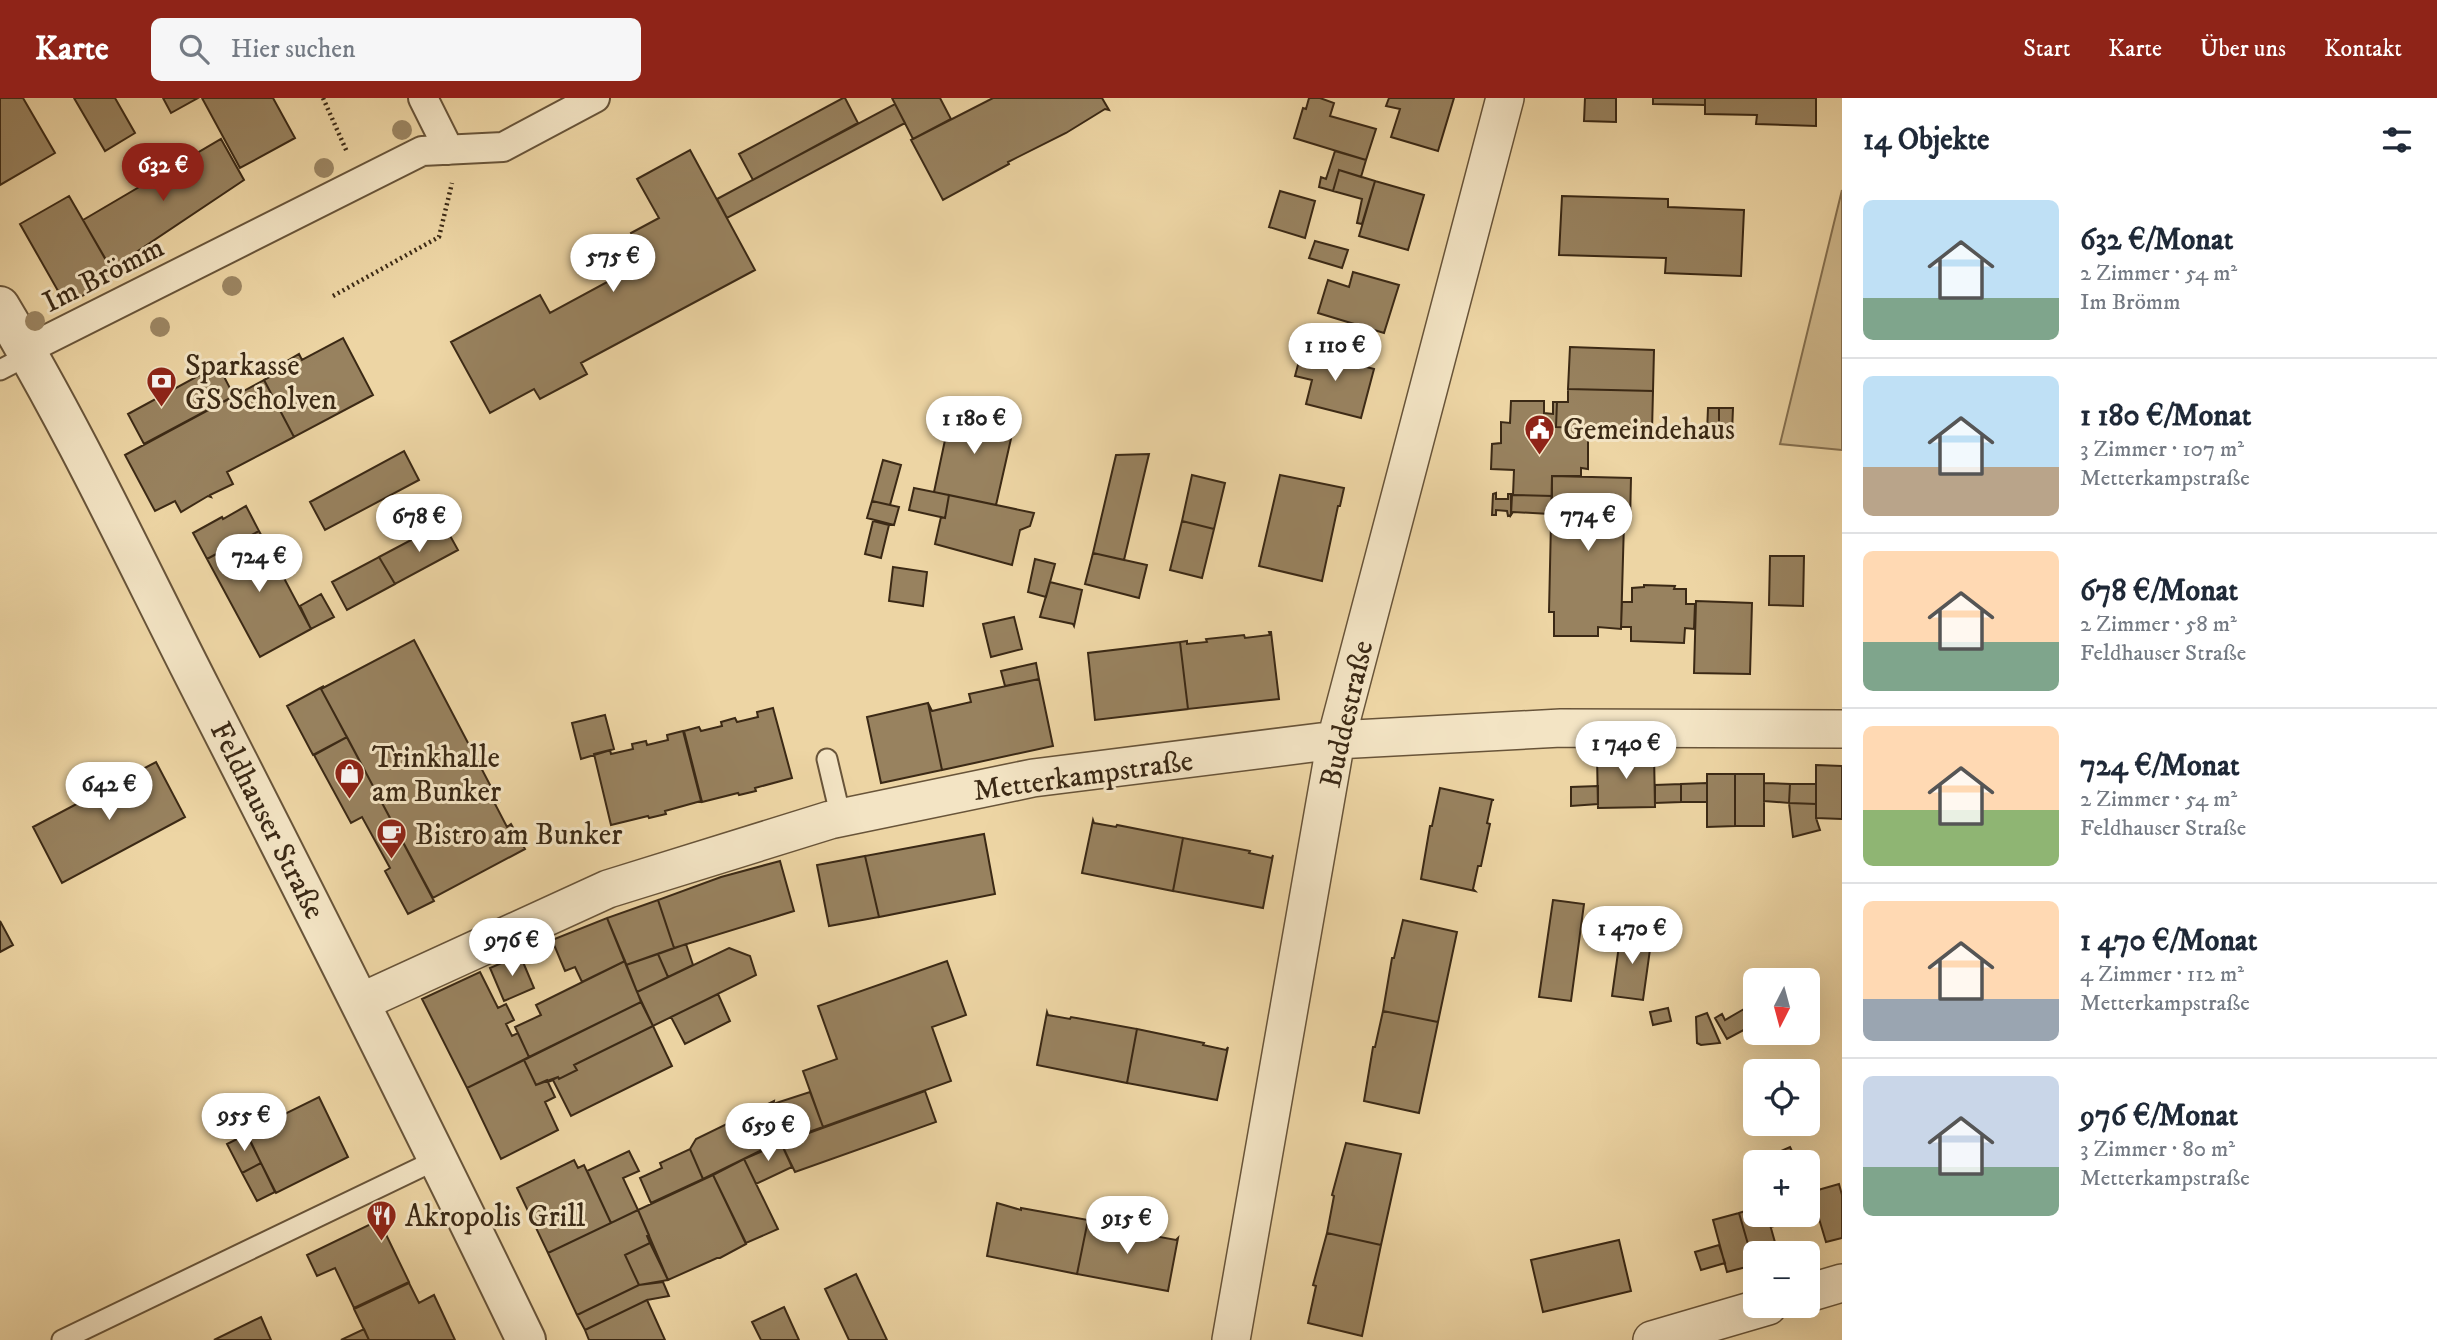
<!DOCTYPE html>
<html lang="de">
<meta charset="utf-8">
<style>
:root{--surface:#fff;--page:#f6f6f7;--text:#1f2937;--muted:#747a83;--line:#e0e1e3;--accent:#8f2418}
body{margin:0;font-family:"IM FELL DW Pica",serif;background:var(--page);color:var(--text);height:100vh;display:flex;flex-direction:column;font-size:26px;white-space:nowrap}
*{box-sizing:border-box;margin:0}
p{font-size:23px;color:var(--muted)}
.icon{flex:none;width:38px;height:38px;fill:none;stroke:currentColor;stroke-width:2;stroke-linecap:round;stroke-linejoin:round}
.map{position:relative;flex:1;overflow:hidden}
.panel{display:flex;flex-direction:column;background:var(--surface);width:595px}
.panel>*{flex:none}
.needle{width:46px;rotate:186deg}
.controls{position:absolute;left:1743px;top:870px;display:grid;gap:14px}
.controls a{display:grid;place-items:center;width:77px;height:77px;border-radius:10px;background:var(--surface);box-shadow:0 7px 28px #0002;font-size:35px}
.price{position:absolute;translate:-50% -60px;padding:0 16px;border-radius:24px;background:#fff;color:#222;font-size:23px;line-height:46px;filter:drop-shadow(0 2px 4px #0008)}
.price::after{content:'';position:absolute;left:50%;top:42px;width:21px;height:16px;margin-left:-10px;background:inherit;clip-path:polygon(0 0,100% 0,50% 100%)}
.price.selected{background:var(--accent);color:#fff}
ul{padding:0;list-style:none}
li{display:flex;align-items:center;gap:21px;height:175px;padding:0 21px}
li+li{border-top:2px solid var(--line)}
li span{display:grid;place-items:center;flex:none;width:196px;height:140px;border-radius:10px;color:#555}
li>.icon{margin-inline-start:auto}
span .icon{width:84px;height:84px;fill:#fffc;stroke-width:1}
li b{font-size:30px}
h2{display:flex;justify-content:space-between;align-items:center;height:84px;padding:0 21px;font-size:30px}
header{display:flex;align-items:center;gap:42px;box-sizing:border-box;height:98px;padding:0 35px;background:var(--accent);color:#fff}
header strong{font-size:33px}
nav{display:flex;gap:38px;margin-inline-start:auto;font-size:24px}
.search{width:490px;height:63px;background:var(--page);display:flex;align-items:center;gap:18px;box-sizing:border-box;padding:0 24px;border-radius:10px;color:var(--muted);font-size:26px}
main{display:flex;flex:1;min-height:0}
.map>svg:first-child{display:block}
.green{fill:#cfb88c;stroke:#857050;stroke-width:2}
.building{fill:#98825f;stroke:#3b2915;stroke-width:2}
.lines{fill:none;stroke-linecap:round;stroke-linejoin:round}
.service-casing{stroke:#685439;stroke-width:23}
.pedestrian-casing{stroke:#685439;stroke-width:32}
.minor-casing{stroke:#685439;stroke-width:40}
.tertiary-casing{stroke:#685439;stroke-width:42}
.path{stroke:#3b2915;stroke-width:4.5;stroke-dasharray:2 3.5;stroke-linecap:butt}
.service{stroke:#f3e4c4;stroke-width:19}
.pedestrian{stroke:#f3e4c4;stroke-width:28}
.minor{stroke:#f3e4c4;stroke-width:37}
.tertiary{stroke:#f3e4c4;stroke-width:38}
.tree{fill:#9c8663}
.labels{text-anchor:middle;stroke-width:6;stroke-linejoin:round;paint-order:stroke}
.street-label{font-size:30px;fill:#3b2915;stroke:#f3e4c4}
.poi-label{font-size:30px;fill:#3b2915;stroke:#f3e4c4;text-anchor:start}
</style>
<header>
<strong>Karte</strong>
<div class="search"><svg class="icon" aria-label="search" viewBox="0 0 24 24"><circle cx="10" cy="10" r="6"/><path d="M15 15l6 6"/></svg>Hier suchen</div>
<nav><a>Start</a><a>Karte</a><a>Über uns</a><a>Kontakt</a></nav>
</header>
<main>
<div class="map">
<svg width="1842" height="1242" viewBox="0 0 1842 1242">
<rect width="100%" height="100%" fill="#edd5a4"/>
<filter id="stains"><feTurbulence type="fractalNoise" baseFrequency=".00286" numOctaves="4"/><feColorMatrix values="0 0 0 0 .2 0 0 0 0 .09 0 0 0 0 .02 0 0 0 .5 -.17"/></filter>
<radialGradient id="worn" r=".72"><stop offset=".6" stop-color="#630" stop-opacity="0"/><stop offset="1" stop-color="#630" stop-opacity=".3"/></radialGradient>
<!-- green -->
<path class="green" d="M1842,92V352L1780,346Z"/>
<!-- building -->
<path class="building" d="M0,0H23L55,55L0,87Z
M74,0H115L135,35L105,53Z
M163,0H198L171,15Z
M202,0H273L295,40L240,70Z
M843,0H845L858,25L753,82L739,56Z
M892,0H940L951,21L913,41Z
M993,0H1102L1109,12L1105,11L1066,35L1008,64L1009,66L943,102L911,42Z
M1309,0H1320L1334,5L1330,18L1376,31L1366,62L1294,40L1303,10L1306,11Z
M1389,0H1454L1438,53L1391,39L1400,11L1386,8Z
M1585,0H1616V24L1584,23Z
M1653,0H1705V7L1653,6Z
M1705,0H1816V28L1756,26L1757,17L1705,16Z
M895,6L905,25L727,120L717,101Z
M221,41L244,82L111,171L83,122Z
M690,52L755,172L581,265L587,276L540,301L534,291L490,315L451,244L540,197L550,215L646,163L631,135L659,120L637,81Z
M1335,53L1366,62L1361,79L1339,72L1333,93L1319,89L1321,79L1326,81Z
M1339,72L1375,83L1362,126L1357,125L1362,101L1333,93Z
M1375,83L1424,97L1408,152L1359,138Z
M1280,93L1315,103L1305,140L1269,129Z
M69,98L116,179L66,207L20,126Z
M1562,98L1668,101V109L1744,112L1741,178L1665,175L1666,160L1559,157Z
M1315,143L1348,152L1342,170L1309,160Z
M1353,174L1399,187L1384,235L1318,215L1328,182L1349,189Z
M343,240L373,297L294,339L264,282L284,271L282,266L299,256L302,262Z
M1570,249L1654,252L1653,293L1568,291Z
M1302,252L1374,271L1361,320L1306,306L1312,282L1295,278Z
M218,267L234,298L144,346L128,316Z
M264,282L294,339L227,374L233,386L210,397L211,399L208,398L181,414L175,403L155,413L125,357Z
M1568,291L1653,293L1652,333L1556,329L1557,304H1568Z
M1511,303H1544V315L1553,316V304H1557L1556,329L1588,330V371L1581,370V378H1552V398L1513,397L1514,372L1491,371L1492,346L1501,345V324L1510,325Z
M952,309L1015,323L996,407L934,394Z
M1708,310H1719V334L1707,335Z
M1719,310H1733L1732,335L1719,334Z
M404,353L419,382L325,432L310,404Z
M1149,356L1124,462L1093,455L1116,357Z
M883,362L901,367L890,407L872,403Z
M1192,377L1225,385L1214,431L1182,423Z
M1280,377L1344,390L1340,408H1338L1322,483L1259,468Z
M1552,378L1631,380L1630,424H1624L1621,531L1598,529V538H1554V514H1549Z
M914,390L949,397L945,420L909,412Z
M1496,395V401H1508V396H1511V417L1508,418L1507,413L1496,412V417H1492L1493,396Z
M949,397L1034,415L1030,428L1020,432L1012,467L935,446L941,419L945,420Z
M1512,397L1552,398L1551,418L1550,416L1513,414L1511,417Z
M872,403L899,409L894,427L867,420Z
M246,408L259,433L207,461L193,435L222,419L223,421Z
M873,423L889,427L881,460L865,456Z
M1182,423L1214,431L1202,480L1170,472Z
M443,425L458,452L395,486L379,459Z
M259,433L311,531L260,559L207,461Z
M1093,455L1147,467L1139,500L1085,486Z
M1770,458H1804L1803,508L1769,507Z
M379,459L395,486L347,512L332,484Z
M1035,461L1055,466L1046,499L1028,494Z
M893,469L927,474L923,508L889,503Z
M1050,484L1082,492L1074,528L1073,526L1040,519Z
M1644,487L1675,488L1674,491H1686V506H1695L1694,531L1685,530L1684,545L1631,543V529H1621L1622,504H1632V490L1644,489Z
M321,496L334,519L311,531L300,508Z
M1696,503L1752,505L1750,576L1694,575Z
M1014,519L1022,551L991,559L983,526Z
M1269,534H1271L1279,601L1188,611L1180,544L1187,543V546L1207,544L1206,541L1244,537L1245,540L1270,537Z
M414,542L499,704L495,706L507,729L511,726L525,751L433,800L321,591Z
M1180,544L1188,611L1095,622L1088,555Z
M1036,565L1039,581L1005,588L1001,573Z
M1039,581L1053,648L942,672L928,605L932,613L971,604L969,596Z
M324,588L321,591L347,639L313,657L287,608Z
M928,605L942,672L881,685L867,619Z
M773,610L792,680L755,690L756,693L739,697L738,695L702,704L684,633L699,629L701,633L722,628L721,624L735,620L737,624L758,619L757,614Z
M605,617L614,651L581,661L572,625Z
M683,633L701,703L665,713L666,716L649,720L648,718L611,727L594,656L610,652L611,656L633,651L632,646L646,643L647,647L668,642L667,637Z
M347,639L434,803L408,816L385,773L390,770L362,719L351,725L314,657Z
M1654,656L1655,709L1598,710L1597,657Z
M156,664L185,719L62,785L33,729Z
M1816,667L1842,668V721L1816,720Z
M1707,676H1735V728L1707,729Z
M1735,676H1764V728H1735Z
M1707,685V704H1681V686Z
M1764,685L1790,686L1789,705L1764,703Z
M1681,686V704L1655,705V687Z
M1790,686H1816V706L1789,705Z
M1598,688V706L1571,708V689Z
M1440,690L1494,702H1492L1487,725L1490,726L1481,768H1478L1473,791L1475,793L1421,781L1430,728H1432Z
M1789,705L1816,706V720L1820,732L1793,739Z
M1093,722L1094,725L1116,729L1117,727L1183,740L1173,793L1082,775Z
M984,736L995,796L879,819L865,758Z
M1183,740L1250,753L1249,755L1272,760L1273,757L1263,810L1173,793Z
M865,758L879,819L829,828L817,767Z
M780,763L794,813L674,850L658,802L721,779Z
M658,802L674,850L626,867L607,820Z
M1553,802L1584,806L1571,903L1539,899Z
M607,820L625,863L582,884L575,869L565,873L552,842Z
M1403,822L1457,834L1438,924L1383,913L1392,860H1394Z
M0,823L13,847L0,854Z
M1621,833L1652,837L1643,902L1612,898Z
M686,846L693,867L668,879L658,856Z
M729,850L750,858L756,877L653,928L637,894Z
M658,856L668,879L637,894L626,867Z
M520,857L534,890L504,903L490,870Z
M625,863L641,904L529,959L515,929L541,917L536,907Z
M947,863L966,917L932,929L951,983L823,1029L803,973L837,961L818,908Z
M480,874L498,910L506,906L514,922L506,926L512,938L518,935L529,959L467,990L422,901Z
M718,896L730,923L685,946L671,919Z
M641,904L653,928L574,967L577,972L559,981L558,979L536,987L524,962Z
M1668,910L1671,923L1653,927L1650,914Z
M1744,911L1753,927L1727,941L1715,920L1722,916L1725,922Z
M1383,913L1438,924L1419,1015L1364,1003L1373,949H1375Z
M1047,914L1048,917L1070,921L1071,919L1137,931L1127,985L1037,967Z
M1707,915L1720,945L1701,947L1697,945L1696,919Z
M653,928L672,968L571,1018L553,982L548,984L558,979L559,981L577,972L574,967Z
M1137,931L1204,945L1203,947L1226,952L1228,949L1217,1002L1127,985Z
M1768,934H1794V935L1775,945Z
M524,962L536,987L547,982L555,999L545,1004L558,1032L501,1061L467,990Z
M925,993L936,1024L795,1074L781,1045Z
M810,994L823,1029L769,1048L776,1005Z
M319,999L348,1059L276,1095L246,1035Z
M774,1003L768,1049L703,1081L690,1051L696,1041Z
M247,1036L261,1065L242,1075L227,1046Z
M781,1045L792,1069L756,1086L744,1061Z
M1346,1045L1401,1056L1381,1147L1327,1135L1334,1098L1332,1097Z
M1790,1049L1797,1064H1777L1774,1056Z
M690,1051L703,1081L651,1105L640,1080L662,1070L660,1065Z
M629,1053L639,1073L623,1080L638,1112L611,1125L587,1073Z
M744,1061L778,1131L746,1145L713,1077Z
M574,1062L578,1070L584,1067L611,1125L548,1155L517,1090Z
M261,1065L275,1094L257,1103L242,1075Z
M713,1077L746,1146L720,1160H717L668,1182L638,1112Z
M1839,1086L1842,1097V1140L1826,1144L1811,1094Z
M1812,1097L1818,1115L1794,1122L1792,1116H1808V1099Z
M997,1105L1021,1112V1110L1088,1122L1077,1176L987,1158Z
M1755,1110V1116H1767L1778,1155H1755L1754,1167L1739,1115Z
M638,1112L649,1137L647,1138L650,1145L625,1157L639,1187L577,1217L548,1155Z
M1739,1115L1754,1167L1727,1174L1713,1122Z
M1767,1116H1792L1794,1122L1771,1129Z
M379,1122L409,1184L354,1210L335,1170L317,1178L307,1157Z
M1088,1122L1154,1135V1138L1176,1142L1178,1140L1168,1193L1077,1176Z
M1327,1135L1381,1147L1362,1238L1308,1225L1316,1188L1313,1187Z
M1619,1142L1631,1193L1543,1214L1531,1162Z
M650,1145L668,1182L639,1187L625,1157Z
M1719,1147L1725,1165L1701,1172L1695,1154Z
M856,1176L887,1242H849L825,1191Z
M663,1184L669,1198L647,1202L585,1232L577,1217L639,1187Z
M409,1185L419,1205L434,1197L455,1242H369L354,1211Z
M647,1202L665,1242H589L585,1232Z
M784,1209L799,1242H761L752,1224Z
M261,1219L271,1242H214Z
M364,1231L369,1242H341Z"/>
<g class="lines">
<defs>
<path id="service" d="M0,272L29,257
M827,661L841,720
M62,1242L438,1061"/>
<path id="pedestrian" d="M423,0L449,52
M26,252L422,53L503,49L595,0"/>
<path id="minor" d="M361,904L608,791L830,722L1033,680L1336,642L1561,630L1842,631
M1808,1195L1842,1185
M1231,1242L1336,642L1505,0
M1652,1242L1768,1208"/>
<path id="tertiary" d="M0,208C75,333 137,466 203,595C313,810 421,1025 526,1242"/>
</defs>
<!-- service casing -->
<use href="#service" class="service-casing"/>
<!-- pedestrian casing -->
<use href="#pedestrian" class="pedestrian-casing"/>
<!-- minor casing -->
<use href="#minor" class="minor-casing"/>
<!-- tertiary casing -->
<use href="#tertiary" class="tertiary-casing"/>
<!-- path -->
<path class="path" d="M323,0L347,54
M333,198L439,139L452,85"/>
<!-- service -->
<use href="#service" class="service"/>
<!-- pedestrian -->
<use href="#pedestrian" class="pedestrian"/>
<!-- minor -->
<use href="#minor" class="minor"/>
<!-- tertiary -->
<use href="#tertiary" class="tertiary"/>
</g>
<!-- trees -->
<g class="tree">
<circle cx="402" cy="32" r="10"/>
<circle cx="324" cy="70" r="10"/>
<circle cx="232" cy="188" r="10"/>
<circle cx="35" cy="223" r="10"/>
<circle cx="160" cy="229" r="10"/>
</g>
<!-- icons -->
<defs>
<symbol id="bank-pin" viewBox="-11 -11 22 30"><path d="M0 17L-7.5 6A9.5 9.5 0 1 1 7.5 6Z" fill="#8f2418" stroke="#f3e4c4"/><path d="M-6-4H6V4H-6ZM0-2.3a2.3 2.3 0 1 0 0 4.6a2.3 2.3 0 1 0 0-4.6Z" fill="#fff"/></symbol>
<symbol id="civic-pin" viewBox="-11 -11 22 30"><path d="M0 17L-7.5 6A9.5 9.5 0 1 1 7.5 6Z" fill="#8f2418" stroke="#f3e4c4"/><path d="M-.6-6.5H3V-4.5H.6V-3L4-1V1h2V6H-6V1h2V-1L-.6-3ZM-1.2 2.5V6h2.4V2.5Z" fill="#fff"/></symbol>
<symbol id="shop-pin" viewBox="-11 -11 22 30"><path d="M0 17L-7.5 6A9.5 9.5 0 1 1 7.5 6Z" fill="#8f2418" stroke="#f3e4c4"/><path d="M-5-2.5h2.3a2.7 3.5 0 0 1 5.4 0H5L5.5 6h-11ZM-1.5-2.5h3a1.5 2.3 0 0 0-3 0Z" fill="#fff"/></symbol>
<symbol id="cafe-pin" viewBox="-11 -11 22 30"><path d="M0 17L-7.5 6A9.5 9.5 0 1 1 7.5 6Z" fill="#8f2418" stroke="#f3e4c4"/><path d="M-5.5-4.5H6V0H3Q3 3.5 0 3.5H-2.5Q-5.5 3.5-5.5 0ZM3-3.2v2h1.7v-2ZM-6 4.5H4V6H-6Z" fill="#fff"/></symbol>
<symbol id="restaurant-pin" viewBox="-11 -11 22 30"><path d="M0 17L-7.5 6A9.5 9.5 0 1 1 7.5 6Z" fill="#8f2418" stroke="#f3e4c4"/><path d="M-5-6h1v4h1v-4h1v4h1v-4h1v5L-1.5 .5V6h-2V.5L-5-1ZM5-6V6H3V1.5H1.5Q1.5-4 5-6Z" fill="#fff"/></symbol>
</defs>
<g fill-rule="evenodd">
<use href="#bank-pin" x="144" y="266" width="35" height="47"/>
<use href="#civic-pin" x="1522" y="314" width="35" height="47"/>
<use href="#shop-pin" x="332" y="658" width="35" height="47"/>
<use href="#cafe-pin" x="374" y="718" width="35" height="47"/>
<use href="#restaurant-pin" x="364" y="1100" width="35" height="47"/>
</g>
<g class="labels">
<!-- street labels -->
<g class="street-label">
<text transform="translate(103 176) rotate(-27)" y="10">Im Brömm</text>
<text transform="translate(1346 616) rotate(-77)" y="10">Buddestraße</text>
<text transform="translate(1083 677) rotate(-8)" y="10">Metterkampstraße</text>
<text transform="translate(268 722) rotate(63)" y="10">Feldhauser Straße</text>
</g>
<!-- poi labels -->
<g class="poi-label">
<text x="185" y="277">Sparkasse<tspan x="185" dy="34">GS Scholven</tspan></text>
<text x="1563" y="341">Gemeindehaus</text>
<text x="372" y="669">Trinkhalle<tspan x="372" dy="34">am Bunker</tspan></text>
<text x="415" y="746">Bistro am Bunker</text>
<text x="405" y="1128">Akropolis Grill</text>
</g>
</g>
<rect width="100%" height="100%" filter="url(#stains)"/>
<rect width="100%" height="100%" fill="url(#worn)"/>
</svg>
<div class="controls">
<a><svg class="needle" viewBox="-14 -14 28 28"><path d="M0-13l5 13h-10z" fill="#e53935"/><path d="M0 13l5-13h-10z" fill="#747a83"/></svg></a>
<a><svg class="icon" aria-label="locate" viewBox="0 0 24 24"><circle cx="12" cy="12" r="6"/><path d="M12 2v4M12 18v4M2 12h4M18 12h4"/></svg></a>
<a>+</a>
<a>−</a>
</div>
<b class="price selected" style="left:163px;top:105px">632 €</b>
<b class="price" style="left:613px;top:196px">575 €</b>
<b class="price" style="left:1335px;top:285px">1 110 €</b>
<b class="price" style="left:974px;top:358px">1 180 €</b>
<b class="price" style="left:1588px;top:455px">774 €</b>
<b class="price" style="left:419px;top:456px">678 €</b>
<b class="price" style="left:259px;top:496px">724 €</b>
<b class="price" style="left:1626px;top:683px">1 740 €</b>
<b class="price" style="left:109px;top:724px">642 €</b>
<b class="price" style="left:1632px;top:868px">1 470 €</b>
<b class="price" style="left:512px;top:880px">976 €</b>
<b class="price" style="left:244px;top:1055px">955 €</b>
<b class="price" style="left:768px;top:1065px">659 €</b>
<b class="price" style="left:1127px;top:1158px">915 €</b>
</div>
<section class="panel">
<h2>14 Objekte<svg class="icon" aria-label="filters" viewBox="0 0 24 24"><path d="M4 7h16M4 17h16"/><circle cx="9" cy="7" r="2"/><circle cx="15" cy="17" r="2"/></svg></h2>
<ul>
<li><span style="background:linear-gradient(#bfe0f5 70%,#7fa58c 0)"><svg class="icon" aria-label="home" viewBox="0 0 24 24"><path d="M3 11l9-7 9 7M6 9v11h12V9"/></svg></span><div><b>632 €/Monat</b><p>2 Zimmer · 54 m²</p><p>Im Brömm</p></div></li>
<li><span style="background:linear-gradient(#bfe0f5 65%,#b9a48a 0)"><svg class="icon" aria-label="home" viewBox="0 0 24 24"><path d="M3 11l9-7 9 7M6 9v11h12V9"/></svg></span><div><b>1 180 €/Monat</b><p>3 Zimmer · 107 m²</p><p>Metterkampstraße</p></div></li>
<li><span style="background:linear-gradient(#ffd9b3 65%,#7fa58c 0)"><svg class="icon" aria-label="home" viewBox="0 0 24 24"><path d="M3 11l9-7 9 7M6 9v11h12V9"/></svg></span><div><b>678 €/Monat</b><p>2 Zimmer · 58 m²</p><p>Feldhauser Straße</p></div></li>
<li><span style="background:linear-gradient(#ffd9b3 60%,#8fb573 0)"><svg class="icon" aria-label="home" viewBox="0 0 24 24"><path d="M3 11l9-7 9 7M6 9v11h12V9"/></svg></span><div><b>724 €/Monat</b><p>2 Zimmer · 54 m²</p><p>Feldhauser Straße</p></div></li>
<li><span style="background:linear-gradient(#ffd9b3 70%,#9aa5b1 0)"><svg class="icon" aria-label="home" viewBox="0 0 24 24"><path d="M3 11l9-7 9 7M6 9v11h12V9"/></svg></span><div><b>1 470 €/Monat</b><p>4 Zimmer · 112 m²</p><p>Metterkampstraße</p></div></li>
<li><span style="background:linear-gradient(#c9d6e8 65%,#7fa58c 0)"><svg class="icon" aria-label="home" viewBox="0 0 24 24"><path d="M3 11l9-7 9 7M6 9v11h12V9"/></svg></span><div><b>976 €/Monat</b><p>3 Zimmer · 80 m²</p><p>Metterkampstraße</p></div></li>
</ul>
</section>
</main>
